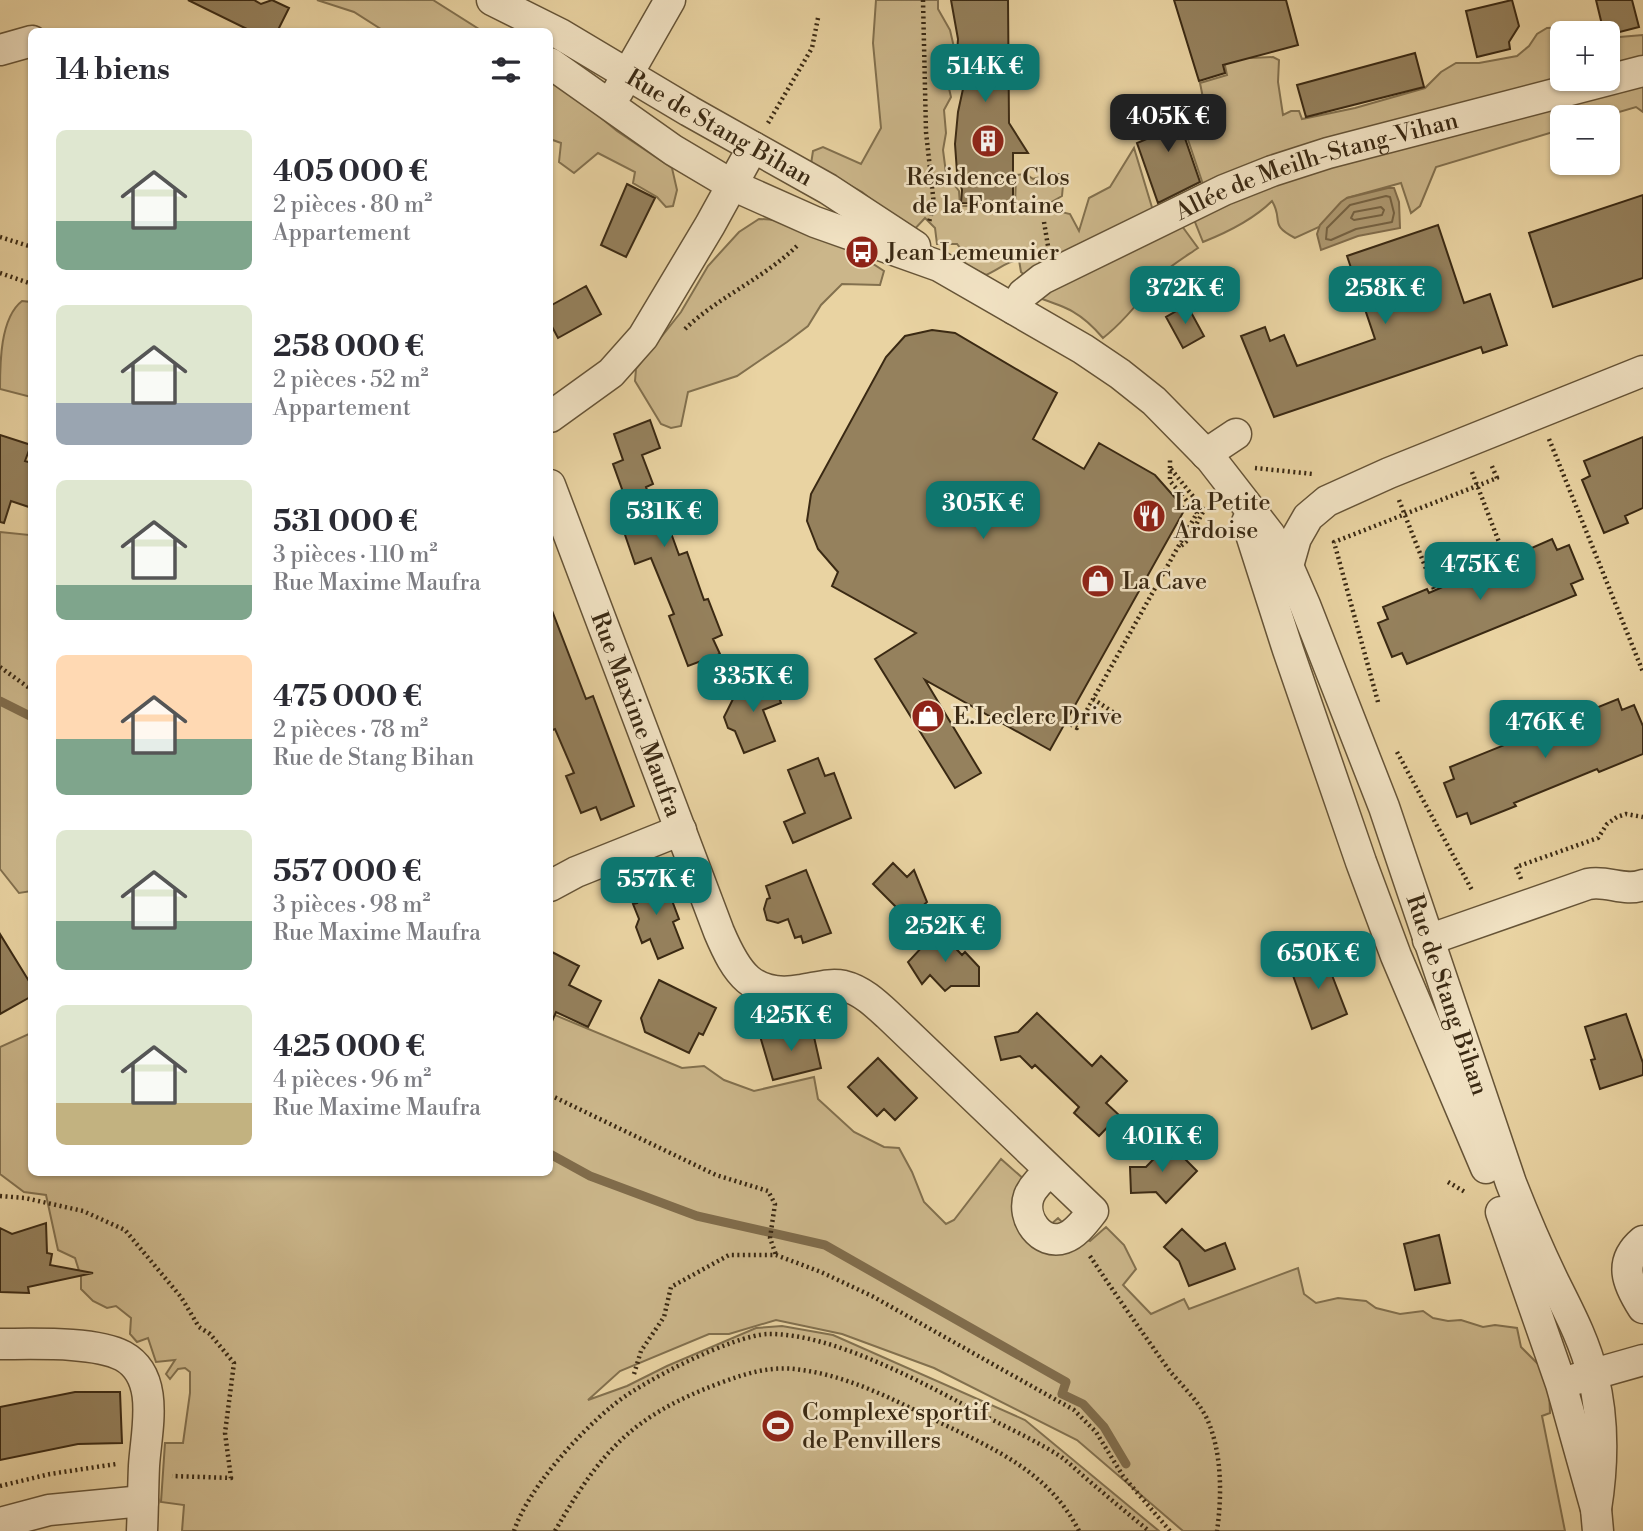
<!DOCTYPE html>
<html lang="fr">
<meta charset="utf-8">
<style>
:root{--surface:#fff;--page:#f2f2f3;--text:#2b2b33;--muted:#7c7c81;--accent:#0f766e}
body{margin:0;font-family:"Libre Bodoni",serif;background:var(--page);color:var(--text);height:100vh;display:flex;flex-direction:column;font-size:26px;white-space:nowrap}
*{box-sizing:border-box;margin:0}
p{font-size:23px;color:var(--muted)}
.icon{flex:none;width:38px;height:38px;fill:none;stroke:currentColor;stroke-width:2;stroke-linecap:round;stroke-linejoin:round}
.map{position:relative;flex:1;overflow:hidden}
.side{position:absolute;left:28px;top:28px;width:525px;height:1148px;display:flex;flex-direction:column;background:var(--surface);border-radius:10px;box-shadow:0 2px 5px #0004}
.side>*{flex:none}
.controls{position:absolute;left:1550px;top:21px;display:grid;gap:14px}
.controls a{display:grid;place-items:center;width:70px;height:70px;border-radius:10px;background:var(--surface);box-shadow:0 2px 5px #0004;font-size:35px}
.price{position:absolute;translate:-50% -60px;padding:0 16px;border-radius:14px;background:var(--accent);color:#fff;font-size:23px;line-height:46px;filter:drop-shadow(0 2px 4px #0008)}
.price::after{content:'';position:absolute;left:50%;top:42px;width:21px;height:16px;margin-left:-10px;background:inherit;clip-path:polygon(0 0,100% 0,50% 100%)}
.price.active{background:#222;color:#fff}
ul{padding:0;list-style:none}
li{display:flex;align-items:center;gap:21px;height:175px;padding:0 28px}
li span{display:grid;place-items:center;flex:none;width:196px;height:140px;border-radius:10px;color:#555}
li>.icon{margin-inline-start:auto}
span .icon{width:84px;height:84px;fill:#fffc;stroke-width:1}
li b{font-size:30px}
h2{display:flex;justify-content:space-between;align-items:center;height:84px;padding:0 28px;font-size:30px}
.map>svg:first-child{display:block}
.green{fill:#cbb68a;stroke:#82704e;stroke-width:2}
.water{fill:#ae9971;stroke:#806c4b;stroke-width:2}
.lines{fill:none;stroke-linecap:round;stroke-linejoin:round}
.shore{stroke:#746142;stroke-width:2}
.stream{stroke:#806c4b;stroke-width:9}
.building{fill:#95815d;stroke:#3a2913;stroke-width:2}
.minor-casing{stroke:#665437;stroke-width:33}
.path{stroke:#3a2913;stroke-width:4.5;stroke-dasharray:2 3.5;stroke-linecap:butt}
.minor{stroke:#f1e2c3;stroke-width:30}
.labels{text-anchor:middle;stroke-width:5;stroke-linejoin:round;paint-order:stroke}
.street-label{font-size:24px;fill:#3a2913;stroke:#f1e2c3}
.poi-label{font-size:24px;fill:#3a2913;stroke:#f1e2c3;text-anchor:start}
</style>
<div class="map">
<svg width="1643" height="1531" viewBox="0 0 1643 1531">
<rect width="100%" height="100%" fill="#e9d3a2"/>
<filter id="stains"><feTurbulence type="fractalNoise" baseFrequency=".00286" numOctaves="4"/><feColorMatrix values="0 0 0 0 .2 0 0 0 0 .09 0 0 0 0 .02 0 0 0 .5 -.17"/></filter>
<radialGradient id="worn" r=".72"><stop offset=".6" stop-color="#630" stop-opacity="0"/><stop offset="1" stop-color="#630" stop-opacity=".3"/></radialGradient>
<!-- green -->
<path class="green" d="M317,0H433L482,31H384L354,12Z
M876,0H938V9L950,30L956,56L968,59L960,72L948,84L951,97L944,110L946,133L943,150L946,173L959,191L960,206H1015L1016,175L1026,174L1033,179L1051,174H1064L1062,196L1050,203L1053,210L1070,214L1079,231L1089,198L1110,187L1134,148L1154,214L1179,222L1198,248C1182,259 1163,270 1151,286C1137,305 1122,323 1103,338C1080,311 1066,307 1033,296L1030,280L1021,272L1019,260C1007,261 998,270 986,275L964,264L965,254L957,244H937L935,228L925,218L912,232L862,192L811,164L813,151L823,147L861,164L881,128L873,43Z
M1569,27L1590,33H1563V79H1608V38L1643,35V112L1636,107L1602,117H1563V129L1436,167L1420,206L1411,213L1401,183L1347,198L1319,227L1295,238C1268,224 1284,221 1272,201C1253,220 1228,232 1203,242L1193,217L1210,205L1183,125L1180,124L1182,107L1205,108L1200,83L1227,75L1222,52L1246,50L1251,58L1273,57L1279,60L1278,82L1283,115L1291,111H1299L1302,119L1355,108L1425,88L1441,72L1456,63H1479L1517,56L1529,46L1537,34L1547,28Z
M550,76L617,131L672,168L677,190L673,206L666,207L657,197L633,183L635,172L598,153L574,173L559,162L561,143L550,139Z
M759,219C805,220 846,246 884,271L880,285L842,284L821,305L808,326L787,342L737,376L688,392L681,426L671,428L661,424L635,381L636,369L681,312L708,266L739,232Z
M22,301L31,302V397L0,389C0,364 0,318 22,301Z
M31,530L32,891L19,893L0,869V532L29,535Z
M550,1013L682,1068L704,1066L724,1080L754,1091L814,1077L818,1099L854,1132L884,1147L899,1148L912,1172L924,1202L946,1224L954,1220L1001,1159L1026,1181L1032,1241L1058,1218L1071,1231L1090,1241L1106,1227L1124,1245L1136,1269L1123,1285L1151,1314L1184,1299L1189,1309L1298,1268L1304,1294L1316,1303L1338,1298L1366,1301L1376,1308L1400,1314L1423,1311L1433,1318L1448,1321L1461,1320L1483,1327L1495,1325L1517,1328L1521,1347L1543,1369L1549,1389L1550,1413L1542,1416L1565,1531H1183L1077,1440L934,1368L842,1334L776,1320L729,1334H709L620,1371L588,1400L627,1386L667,1366L756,1328L782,1326L833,1335L1025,1420L1159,1531H182L184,1505L161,1502L165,1443H183L190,1393V1372L185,1368L178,1369L170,1379L166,1374L175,1360L156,1362L148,1338L137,1342L130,1334L131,1318L116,1306L107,1308L93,1301L81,1289V1277L75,1258L58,1250L46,1195L24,1192L0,1174V1047L31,1033L32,1172H550Z"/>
<!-- water -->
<path class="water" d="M1388,188H1394L1399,202L1400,228L1358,236L1321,250L1317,234L1320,225L1341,202L1347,198Z"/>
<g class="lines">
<!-- shore -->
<path class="shore" d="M1386,196L1390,197L1394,213L1392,222L1356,229L1331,240L1326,239L1327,228L1350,205Z
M1381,207L1384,210L1382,215L1354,220L1351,218L1354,212Z"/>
<!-- stream -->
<path class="stream" d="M0,701L32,717
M550,1154L590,1176L697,1216L825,1245L1066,1382L1062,1394L1083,1404L1104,1427L1126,1464"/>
</g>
<!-- building -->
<path class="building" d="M188,0H254L261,4L272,0L289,8L277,32H253Z
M951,0H1008L1009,123L1028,153H1013V204L961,203L962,190L957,172L955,144L958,112L963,89V53H957L958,39Z
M1174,0H1286L1298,45L1223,65L1225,73L1199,81Z
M1512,0L1519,26L1509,42L1510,49L1477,57L1466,11Z
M1596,0H1632L1639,27L1608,35L1604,33Z
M1415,53L1424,87L1306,117L1297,85Z
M1174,100L1176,112L1200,182L1158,203L1137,143L1156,135L1152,104Z
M627,184L655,198L626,257L601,245Z
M1643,195V278L1553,307L1529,233Z
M1438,225L1464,303L1490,294L1507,345L1483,353L1481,347L1274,417L1241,336L1265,327L1270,341L1284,335L1297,366L1375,339L1347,256Z
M586,286L601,314L558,338L550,323V306Z
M1187,305L1204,336L1183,348L1166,317Z
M932,330L955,333L1057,393L1033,439L1084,469L1099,443L1155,475L1185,509L1050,750L925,680L981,773L955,788L875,659L916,633L832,586L838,572L818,549L807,521L811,494L886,357L905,336Z
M650,420L660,448L642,455L653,484L646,487L664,536L671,533L679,555L687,552L704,600L708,599L722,635L713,639L720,654L688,666L669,616L674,614L651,558L635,564L624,532L636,528L613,464L623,460L614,434Z
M0,435L31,445L25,461L32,463V508L11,501L4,523L0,522Z
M1643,437V508L1625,516L1628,523L1604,533L1582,480L1590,476L1584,461Z
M1552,539L1557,550L1569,545L1583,579L1571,584L1576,595L1407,664L1402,653L1392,657L1378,623L1388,619L1383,607L1427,589L1429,593Z
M550,608H551L586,699L593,696L634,806L601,820L596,807L581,813L566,776L574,773L555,729L550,731Z
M770,675L781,703L763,710L775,741L744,753L735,731L728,728L724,717L738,689Z
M1618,699L1622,710L1634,705L1643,726V754L1599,772L1597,769L1514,803L1516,806L1471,824L1467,813L1457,817L1444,783L1454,779L1450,767Z
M818,758L825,776L834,773L851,818L793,843L784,822L805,813L788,770Z
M893,863L907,877L914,870L927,902L908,919L873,884Z
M806,870L831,933L803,943L801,936L795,938L788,919L778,923L767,920L764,909L767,899L770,898L766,886Z
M655,876L662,893L668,890L679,919L673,922L683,948L658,959L650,939L642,943L636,927L639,919L633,904L637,903L631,885Z
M938,930L962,955L965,952L979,967V986H951L945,991L930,975L922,984L908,962Z
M0,934L32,986V996L0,1014Z
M550,951L579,966L569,985L601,1001L588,1027L556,1012L550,1026Z
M1323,952L1347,1014L1312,1029L1290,967Z
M659,980L716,1008L703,1035L699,1033L689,1053L645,1032L641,1018Z
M1037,1013L1092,1066L1101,1056L1127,1081L1106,1103L1119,1115L1099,1136L1074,1113L1079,1107L1035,1065L1032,1068L1020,1056L1001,1060L995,1037L1018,1032Z
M1626,1014L1643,1063V1075L1600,1089L1591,1060L1595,1059L1585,1027Z
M812,1028L821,1068L773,1080L760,1036L782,1031L783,1035Z
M878,1058L917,1098L895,1120L884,1109L877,1116L848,1087Z
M1169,1143L1197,1171L1166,1203L1156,1192L1131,1193L1130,1167H1146Z
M46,1223L47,1253L52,1254L50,1265L93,1273L28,1287L29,1293L0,1292V1228L12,1234Z
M1182,1229L1205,1251L1225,1243L1235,1269L1189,1286L1179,1261L1164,1247Z
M1439,1235L1450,1283L1415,1290L1404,1244Z
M75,1392H120L122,1443L78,1444L0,1460V1407Z"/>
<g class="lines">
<defs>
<g id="minor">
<path id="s1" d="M492,0L560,34L689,111L828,189L915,246"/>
<path d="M0,50L32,41"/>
<path id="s2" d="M550,63L673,150L732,185L815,222L939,266L1083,349L1120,374L1154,401L1211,459L1270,535L1288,566L1305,605L1384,807L1511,1183C1524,1216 1538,1249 1554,1282C1569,1312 1585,1342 1593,1376C1604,1420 1603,1465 1596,1509"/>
<path d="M618,91L670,0"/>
<path id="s3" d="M1014,309L1023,294L1042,279L1224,190L1272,171L1328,153L1643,71"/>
<path d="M550,417L611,373L643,337L710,225L753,147"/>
<path d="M1206,454L1236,434"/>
<path id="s4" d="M550,485L719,932C736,972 752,999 801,990C816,988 829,983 844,986C861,990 875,1003 888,1015L1093,1211C1085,1221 1076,1234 1064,1238C1041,1246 1021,1218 1029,1196C1033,1186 1042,1178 1050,1171"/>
<path d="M1247,522L1288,650L1361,862L1396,956L1486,1168"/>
<path d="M1288,566L1296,538L1308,517L1327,501L1389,473L1643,371"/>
<path d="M550,886L576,872L681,830"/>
<path d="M1428,940L1588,884C1608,880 1624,892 1643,885"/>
<path d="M1501,1212L1561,1384L1596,1509L1598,1531"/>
<path d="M1643,1241C1618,1262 1627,1283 1643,1308"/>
<path d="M0,1344C32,1344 95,1341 123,1356C161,1377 146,1431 144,1466C143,1488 143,1509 142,1531"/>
<path d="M1576,1379L1643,1360"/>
<path d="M0,1523L49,1510L143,1501"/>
</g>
</defs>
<!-- minor casing -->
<use href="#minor" class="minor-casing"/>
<!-- path -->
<path class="path" d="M923,0L926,132L934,205L929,222
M768,123L812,48L818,18
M1044,222L1048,246
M0,237L32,247
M0,273L32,284
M685,329C718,297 763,279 798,245
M1549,439L1643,672
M1255,468L1313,474
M1171,469L1204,510L1188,540L1181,546
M1472,472L1504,555
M1399,500L1434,589
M0,667L32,690
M1093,699L1116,714
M1378,702L1334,542L1497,478L1491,464
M1066,722L1077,728L1197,513L1170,481V460
M1397,752L1473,892
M1521,879L1516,867L1598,838L1607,824L1617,817L1626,814L1643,817
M550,1095L716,1175L768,1191L775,1204L770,1238L776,1255
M1448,1182L1465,1192
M0,1196L25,1198L83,1211L125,1230L181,1297L199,1327L210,1334L234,1363L225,1433L231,1478L172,1476
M1090,1256C1115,1294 1142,1332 1169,1370C1181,1385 1200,1402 1208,1421C1222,1454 1222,1496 1217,1531
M634,1374L641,1351L664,1317L671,1287L729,1255H776L821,1272L872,1296L1074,1410L1096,1432L1123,1476L1170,1531
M0,1486L50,1474L116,1464
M514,1531C528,1489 577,1435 611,1407C638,1383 733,1335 768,1334C834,1333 927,1385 985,1416C1008,1428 1032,1439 1055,1453C1067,1460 1077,1471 1088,1480C1108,1497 1128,1514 1149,1531
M555,1531C601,1451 632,1416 720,1383C747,1373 772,1365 802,1370C853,1377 900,1403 945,1425C999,1451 1051,1475 1079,1531"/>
<!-- minor -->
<use href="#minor" class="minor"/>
</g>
<!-- icons -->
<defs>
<symbol id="building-disc" viewBox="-11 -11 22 22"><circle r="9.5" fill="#8f2418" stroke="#f1e2c3"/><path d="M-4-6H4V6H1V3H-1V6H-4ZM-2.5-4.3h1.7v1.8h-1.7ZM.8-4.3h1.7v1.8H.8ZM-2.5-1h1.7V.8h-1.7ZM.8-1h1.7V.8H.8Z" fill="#fff"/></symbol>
<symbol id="bus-disc" viewBox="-11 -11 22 22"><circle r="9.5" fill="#8f2418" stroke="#f1e2c3"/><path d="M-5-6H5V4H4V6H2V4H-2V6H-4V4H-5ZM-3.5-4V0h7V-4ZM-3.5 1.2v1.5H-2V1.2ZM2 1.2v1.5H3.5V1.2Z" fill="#fff"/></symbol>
<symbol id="restaurant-disc" viewBox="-11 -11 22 22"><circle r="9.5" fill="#8f2418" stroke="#f1e2c3"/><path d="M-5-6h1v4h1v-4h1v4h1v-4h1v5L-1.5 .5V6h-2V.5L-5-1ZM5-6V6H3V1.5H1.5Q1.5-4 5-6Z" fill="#fff"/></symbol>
<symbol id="shop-disc" viewBox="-11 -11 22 22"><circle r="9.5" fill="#8f2418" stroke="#f1e2c3"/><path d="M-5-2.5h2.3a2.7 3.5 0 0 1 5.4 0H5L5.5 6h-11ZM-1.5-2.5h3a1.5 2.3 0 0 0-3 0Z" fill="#fff"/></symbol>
<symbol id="stadium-disc" viewBox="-11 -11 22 22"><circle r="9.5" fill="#8f2418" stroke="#f1e2c3"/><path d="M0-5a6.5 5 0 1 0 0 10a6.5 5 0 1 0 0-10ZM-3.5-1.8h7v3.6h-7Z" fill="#fff"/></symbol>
</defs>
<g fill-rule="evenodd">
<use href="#building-disc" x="969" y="122" width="38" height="38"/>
<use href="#bus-disc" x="843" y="233" width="38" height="38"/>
<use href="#restaurant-disc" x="1130" y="497" width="38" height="38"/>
<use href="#shop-disc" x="1079" y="562" width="38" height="38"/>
<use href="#shop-disc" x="909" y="697" width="38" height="38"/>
<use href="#stadium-disc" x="759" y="1407" width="38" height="38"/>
</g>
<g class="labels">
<!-- street labels -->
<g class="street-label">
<text dy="8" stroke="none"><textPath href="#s1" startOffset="261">Rue de Stang Bihan</textPath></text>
<text dy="8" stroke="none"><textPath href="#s3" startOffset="340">Allée de Meilh-Stang-Vihan</textPath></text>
<text dy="8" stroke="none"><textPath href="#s4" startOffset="245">Rue Maxime Maufra</textPath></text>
<text dy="8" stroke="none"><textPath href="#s2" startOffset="1367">Rue de Stang Bihan</textPath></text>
</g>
<!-- poi labels -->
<g class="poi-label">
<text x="988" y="185" text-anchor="middle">Résidence Clos<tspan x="988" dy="28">de la Fontaine</tspan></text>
<text x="886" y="260">Jean Lemeunier</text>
<text x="1174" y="510">La Petite<tspan x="1174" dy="28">Ardoise</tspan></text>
<text x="1122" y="589">La Cave</text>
<text x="953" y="724">E.Leclerc Drive</text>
<text x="802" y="1420">Complexe sportif<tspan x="802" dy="28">de Penvillers</tspan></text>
</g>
</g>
<rect width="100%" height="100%" filter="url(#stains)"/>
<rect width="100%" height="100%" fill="url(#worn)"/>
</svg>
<div class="controls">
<a>+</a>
<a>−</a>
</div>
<b class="price" style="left:985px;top:104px">514K €</b>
<b class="price active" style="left:1168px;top:154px">405K €</b>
<b class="price" style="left:1185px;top:326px">372K €</b>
<b class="price" style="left:1385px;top:326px">258K €</b>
<b class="price" style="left:983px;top:541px">305K €</b>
<b class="price" style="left:664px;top:549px">531K €</b>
<b class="price" style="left:1480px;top:602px">475K €</b>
<b class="price" style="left:753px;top:714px">335K €</b>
<b class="price" style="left:1545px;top:760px">476K €</b>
<b class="price" style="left:656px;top:917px">557K €</b>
<b class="price" style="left:945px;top:964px">252K €</b>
<b class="price" style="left:1318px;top:991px">650K €</b>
<b class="price" style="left:791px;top:1053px">425K €</b>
<b class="price" style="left:1162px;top:1174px">401K €</b>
<section class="side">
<h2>14 biens<svg class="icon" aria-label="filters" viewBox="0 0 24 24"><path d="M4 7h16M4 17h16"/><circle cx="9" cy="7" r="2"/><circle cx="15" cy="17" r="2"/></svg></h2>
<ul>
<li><span style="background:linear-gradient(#dfe7d0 65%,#7fa58c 0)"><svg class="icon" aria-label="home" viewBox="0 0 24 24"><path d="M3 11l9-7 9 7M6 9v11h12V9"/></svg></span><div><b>405 000 €</b><p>2 pièces · 80 m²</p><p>Appartement</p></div></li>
<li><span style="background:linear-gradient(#dfe7d0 70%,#9aa5b1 0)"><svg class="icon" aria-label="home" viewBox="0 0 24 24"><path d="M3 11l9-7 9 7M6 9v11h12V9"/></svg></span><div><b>258 000 €</b><p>2 pièces · 52 m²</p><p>Appartement</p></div></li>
<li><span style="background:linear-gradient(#dfe7d0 75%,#7fa58c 0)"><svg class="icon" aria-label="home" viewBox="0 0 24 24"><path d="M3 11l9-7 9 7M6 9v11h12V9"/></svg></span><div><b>531 000 €</b><p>3 pièces · 110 m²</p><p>Rue Maxime Maufra</p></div></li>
<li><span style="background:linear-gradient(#ffd9b3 60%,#7fa58c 0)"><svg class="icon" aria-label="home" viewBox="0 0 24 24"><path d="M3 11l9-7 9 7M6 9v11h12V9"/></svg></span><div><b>475 000 €</b><p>2 pièces · 78 m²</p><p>Rue de Stang Bihan</p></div></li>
<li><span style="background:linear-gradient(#dfe7d0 65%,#7fa58c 0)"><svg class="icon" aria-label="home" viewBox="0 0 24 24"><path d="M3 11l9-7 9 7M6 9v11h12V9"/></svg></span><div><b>557 000 €</b><p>3 pièces · 98 m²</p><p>Rue Maxime Maufra</p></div></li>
<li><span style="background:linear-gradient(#dfe7d0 70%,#c2b280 0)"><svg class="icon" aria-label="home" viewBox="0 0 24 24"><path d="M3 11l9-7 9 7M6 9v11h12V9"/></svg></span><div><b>425 000 €</b><p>4 pièces · 96 m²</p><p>Rue Maxime Maufra</p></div></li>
</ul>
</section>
</div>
